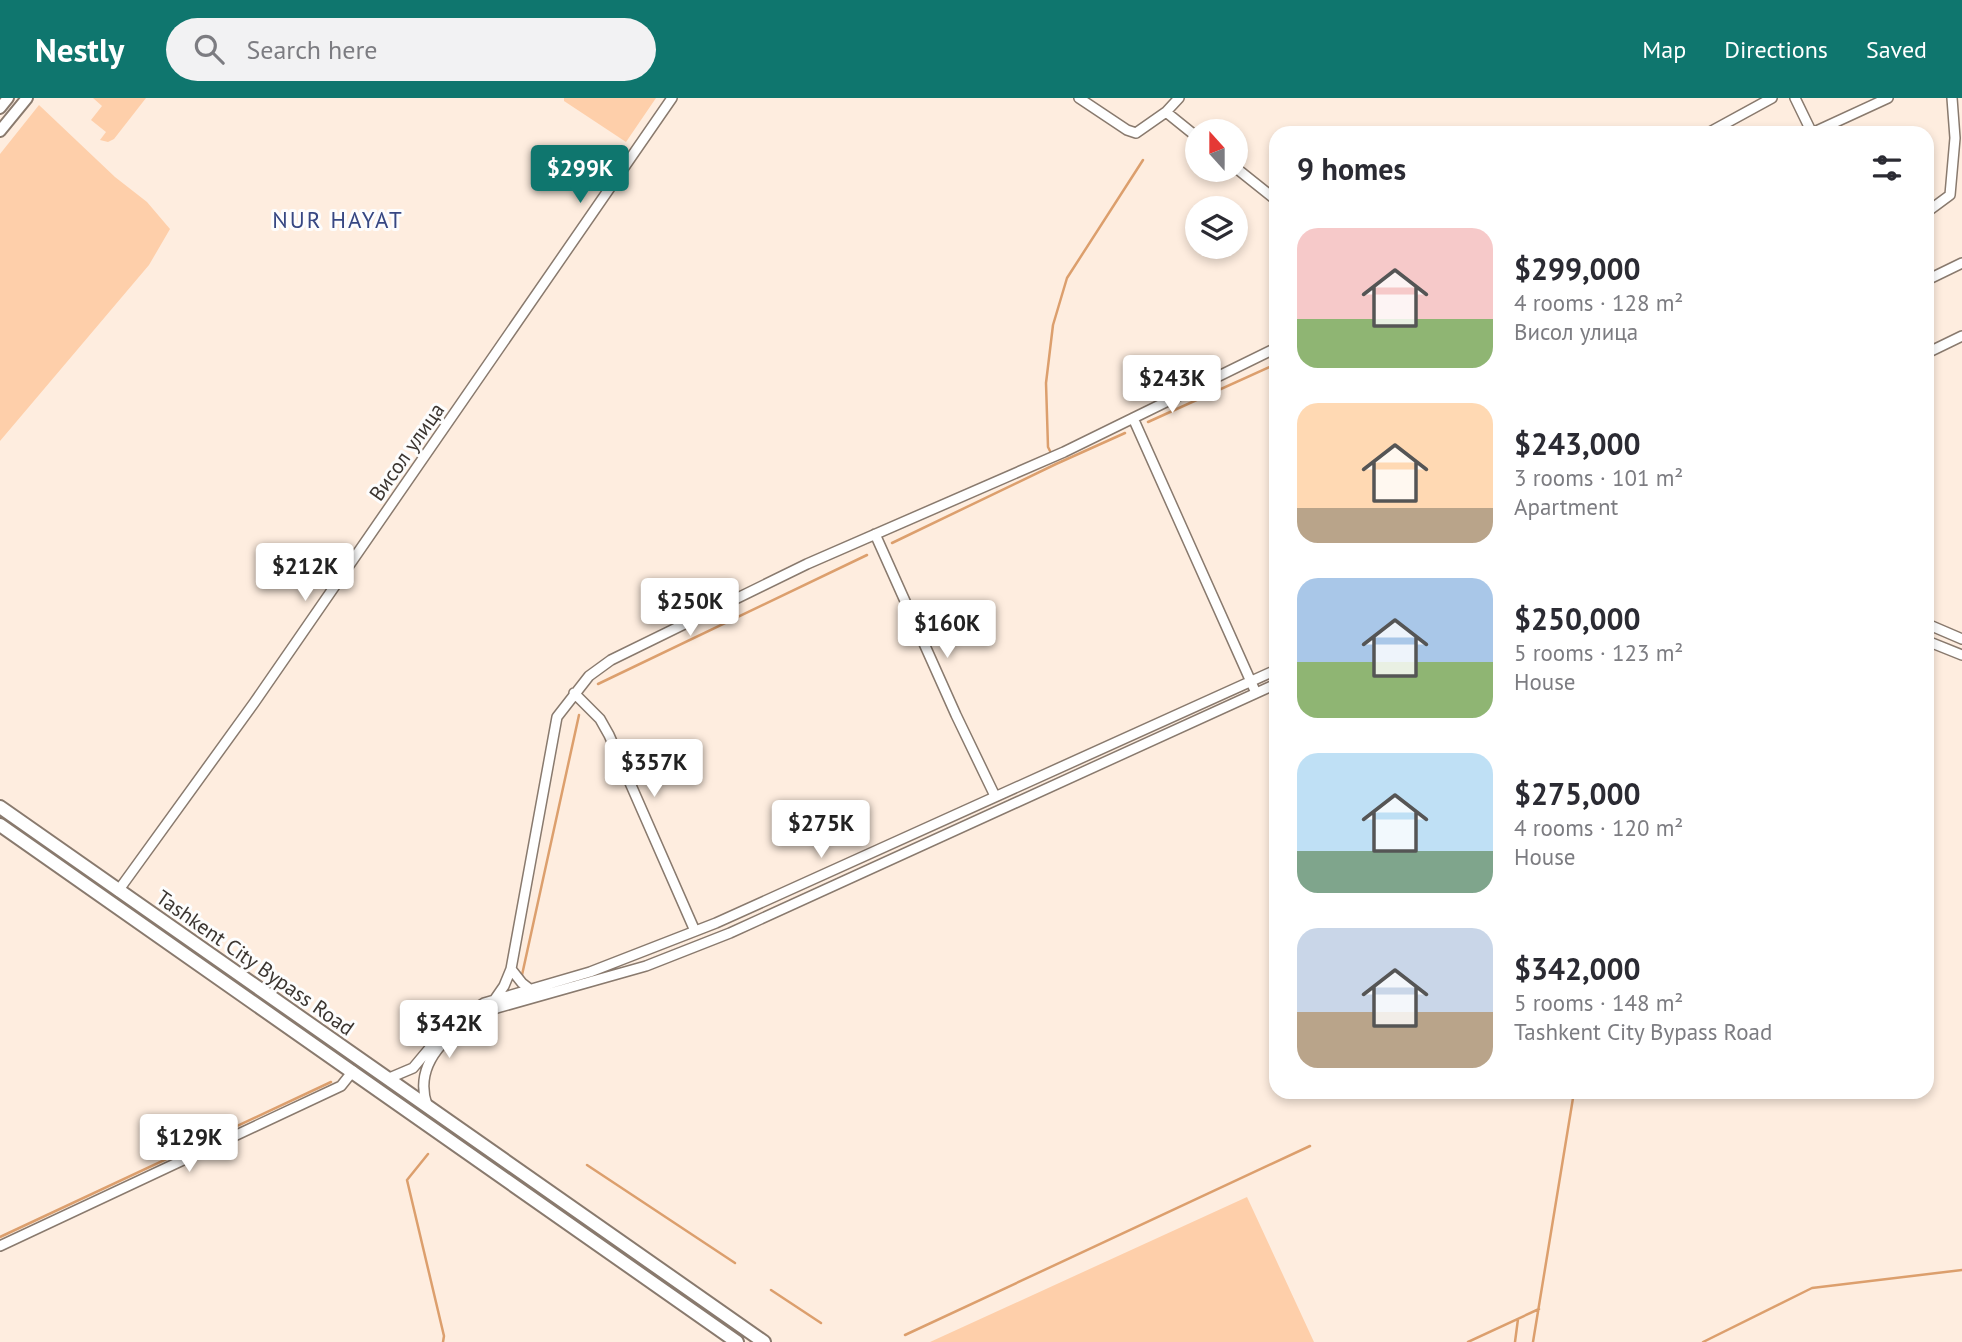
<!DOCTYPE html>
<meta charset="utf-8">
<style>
:root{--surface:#fff;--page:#f2f2f3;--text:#2b2b33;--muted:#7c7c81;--accent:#0f766e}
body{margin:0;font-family:"PT Sans",sans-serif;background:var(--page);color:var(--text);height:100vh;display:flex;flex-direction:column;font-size:26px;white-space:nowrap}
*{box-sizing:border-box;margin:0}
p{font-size:23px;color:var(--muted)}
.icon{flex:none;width:38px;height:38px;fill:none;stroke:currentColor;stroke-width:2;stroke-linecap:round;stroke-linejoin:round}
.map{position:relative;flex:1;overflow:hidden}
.side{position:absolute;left:1269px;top:28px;width:665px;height:973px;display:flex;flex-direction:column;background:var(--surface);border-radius:21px;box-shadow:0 4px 10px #0003}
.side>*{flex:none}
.needle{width:46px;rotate:339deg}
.buttons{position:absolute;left:1185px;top:21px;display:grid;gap:14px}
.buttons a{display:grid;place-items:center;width:63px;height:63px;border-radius:50%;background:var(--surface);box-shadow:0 4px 10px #0003;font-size:35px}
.price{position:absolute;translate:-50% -60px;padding:0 16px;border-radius:7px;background:#fff;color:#222;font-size:23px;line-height:46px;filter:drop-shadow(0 2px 4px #0008)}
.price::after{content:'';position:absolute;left:50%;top:42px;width:21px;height:16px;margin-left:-10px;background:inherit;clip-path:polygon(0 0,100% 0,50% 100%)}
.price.active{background:var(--accent);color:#fff}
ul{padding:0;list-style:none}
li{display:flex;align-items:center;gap:21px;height:175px;padding:0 28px}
li span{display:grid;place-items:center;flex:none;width:196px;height:140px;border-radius:21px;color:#555}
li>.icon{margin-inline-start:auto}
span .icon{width:84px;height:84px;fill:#fffc;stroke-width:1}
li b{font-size:30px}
h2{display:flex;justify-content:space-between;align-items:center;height:84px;padding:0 28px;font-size:30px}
header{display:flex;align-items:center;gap:42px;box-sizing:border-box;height:98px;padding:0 35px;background:var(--accent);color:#fff}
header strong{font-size:33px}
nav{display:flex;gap:38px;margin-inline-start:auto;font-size:24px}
.search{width:490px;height:63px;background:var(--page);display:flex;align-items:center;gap:18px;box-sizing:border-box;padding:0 24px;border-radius:38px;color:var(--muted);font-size:26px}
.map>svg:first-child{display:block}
.green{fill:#fecfaa}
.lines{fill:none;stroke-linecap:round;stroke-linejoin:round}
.stream{stroke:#dc9f6d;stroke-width:2.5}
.minor-casing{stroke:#897a6e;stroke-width:12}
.major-casing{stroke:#897a6e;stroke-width:14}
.highway-casing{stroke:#897a6e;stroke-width:16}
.minor{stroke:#fff;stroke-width:9}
.major{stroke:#fff;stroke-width:10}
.highway{stroke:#fff;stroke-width:12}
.labels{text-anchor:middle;stroke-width:6;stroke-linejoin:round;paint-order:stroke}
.street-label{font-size:21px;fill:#3b3530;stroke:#fdfdfd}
.neighbourhood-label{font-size:23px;letter-spacing:2px;fill:#374782;stroke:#fdfdfd}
</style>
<header>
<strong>Nestly</strong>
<div class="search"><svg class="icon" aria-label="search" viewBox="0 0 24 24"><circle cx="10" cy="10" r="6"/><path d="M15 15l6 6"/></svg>Search here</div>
<nav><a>Map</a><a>Directions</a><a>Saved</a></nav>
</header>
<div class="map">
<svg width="1962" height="1244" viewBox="0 0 1962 1244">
<rect width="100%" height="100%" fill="#feeddf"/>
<!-- green -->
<path class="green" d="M93,0H146L114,41L108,44L100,42L106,34L91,22L102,8Z
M564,0H656L626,44L564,3Z
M39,7L115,79L147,104L170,131L149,167L0,343V56Z
M1247,1099L1314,1244H930Z"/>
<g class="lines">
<!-- stream -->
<path class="stream" d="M1148,324L1276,266
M1051,355L1048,349L1046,285L1053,227L1067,180L1143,62
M892,445L1056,366L1125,335
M598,586L867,457
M522,877L579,617
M428,1056L407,1082L444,1238L443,1244
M587,1067L735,1165
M0,1139L331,984
M771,1192L821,1225
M905,1237L1310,1048
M1468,1244L1539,1211
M1515,1244L1518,1221
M1533,1244L1574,994
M1703,1244L1812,1190L1962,1172"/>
<defs>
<path id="minor" d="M1079,0L1127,32L1136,35L1166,14L1179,0
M1795,0L1812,35
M1166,14L1197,39
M1708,35L1772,0
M1812,35L1888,0
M1236,70L1276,102
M1927,114L1950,97L1955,40L1952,0
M1927,182L1962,165
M1927,255L1962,238
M1133,320L1256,595
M875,436L956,617L995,698
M1927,526L1962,541
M1927,543L1962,557
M574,595L600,621L609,637L695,833
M118,793L254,605L672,0
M511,871L522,885L531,892
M495,901L504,888L511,871L557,619L589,578L611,562L807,466L1064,354L1276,250
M387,981L413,970L449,927L484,905L590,874L716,825L1276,572
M427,1007C411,960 458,926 497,910L646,868L730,835L1276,586
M0,1148L341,988L353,973"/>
<path id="major" d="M0,10L8,0
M0,33L27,0"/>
<path id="highway" d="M0,709L764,1244
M0,727L737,1244"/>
</defs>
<!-- minor casing -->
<use href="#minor" class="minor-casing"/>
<!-- major casing -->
<use href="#major" class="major-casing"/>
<!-- highway casing -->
<use href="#highway" class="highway-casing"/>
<!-- minor -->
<use href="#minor" class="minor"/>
<!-- major -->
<use href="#major" class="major"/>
<!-- highway -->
<use href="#highway" class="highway"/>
</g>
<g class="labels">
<!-- street labels -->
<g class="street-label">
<text transform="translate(407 354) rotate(-55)" y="7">Висол улица</text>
<text transform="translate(255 865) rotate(35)" y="7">Tashkent City Bypass Road</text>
</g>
<!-- neighbourhood labels -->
<g class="neighbourhood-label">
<text x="338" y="130">NUR HAYAT</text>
</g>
</g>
</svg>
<div class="buttons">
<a><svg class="needle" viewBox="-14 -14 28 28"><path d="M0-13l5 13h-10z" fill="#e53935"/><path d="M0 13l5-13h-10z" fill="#7c7c81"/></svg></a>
<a><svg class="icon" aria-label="layers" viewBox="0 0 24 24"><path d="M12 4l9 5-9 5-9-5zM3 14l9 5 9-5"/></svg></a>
</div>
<b class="price active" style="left:580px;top:107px">$299K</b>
<b class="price" style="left:1172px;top:317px">$243K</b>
<b class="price" style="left:305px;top:505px">$212K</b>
<b class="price" style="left:690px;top:540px">$250K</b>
<b class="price" style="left:947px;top:562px">$160K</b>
<b class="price" style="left:654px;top:701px">$357K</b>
<b class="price" style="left:821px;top:762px">$275K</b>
<b class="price" style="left:449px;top:962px">$342K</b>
<b class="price" style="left:189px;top:1076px">$129K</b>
<section class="side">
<h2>9 homes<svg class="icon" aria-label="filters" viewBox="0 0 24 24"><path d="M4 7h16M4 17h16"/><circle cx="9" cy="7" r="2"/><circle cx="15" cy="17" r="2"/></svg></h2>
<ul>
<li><span style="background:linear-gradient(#f6c9c9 65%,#8fb573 0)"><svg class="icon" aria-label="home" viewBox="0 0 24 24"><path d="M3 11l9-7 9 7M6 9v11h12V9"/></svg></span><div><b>$299,000</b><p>4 rooms · 128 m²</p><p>Висол улица</p></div></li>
<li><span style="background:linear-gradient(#ffd9b3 75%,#b9a48a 0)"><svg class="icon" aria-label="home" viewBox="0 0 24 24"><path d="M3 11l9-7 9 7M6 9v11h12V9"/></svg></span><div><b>$243,000</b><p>3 rooms · 101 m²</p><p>Apartment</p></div></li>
<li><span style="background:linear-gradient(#a9c7e8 60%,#8fb573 0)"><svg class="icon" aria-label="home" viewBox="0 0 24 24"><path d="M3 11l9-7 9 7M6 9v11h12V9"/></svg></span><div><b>$250,000</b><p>5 rooms · 123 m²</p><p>House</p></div></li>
<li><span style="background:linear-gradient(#bfe0f5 70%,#7fa58c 0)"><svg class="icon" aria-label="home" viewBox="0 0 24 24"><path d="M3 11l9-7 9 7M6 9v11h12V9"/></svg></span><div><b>$275,000</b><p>4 rooms · 120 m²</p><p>House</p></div></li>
<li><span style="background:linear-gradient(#c9d6e8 60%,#b9a48a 0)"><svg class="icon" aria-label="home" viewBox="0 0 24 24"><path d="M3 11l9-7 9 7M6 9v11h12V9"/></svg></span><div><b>$342,000</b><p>5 rooms · 148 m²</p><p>Tashkent City Bypass Road</p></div></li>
</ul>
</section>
</div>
